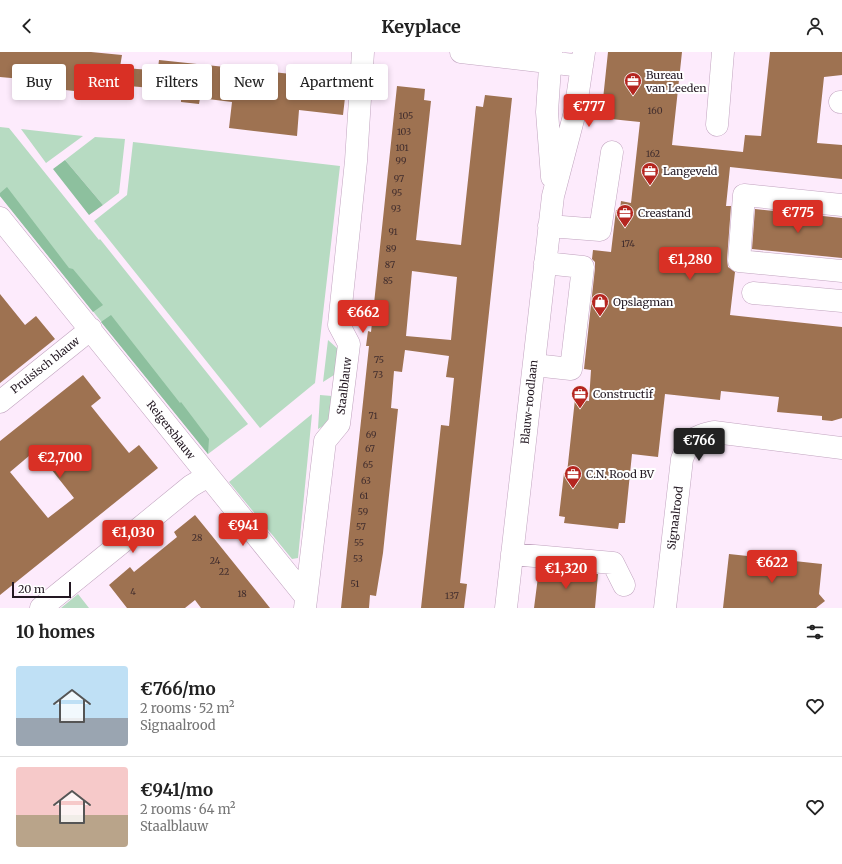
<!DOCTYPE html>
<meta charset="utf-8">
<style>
:root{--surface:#fff;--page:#f2f2f2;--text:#222;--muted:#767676;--line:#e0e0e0;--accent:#d93025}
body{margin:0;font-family:Merriweather,serif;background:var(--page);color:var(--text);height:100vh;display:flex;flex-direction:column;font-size:15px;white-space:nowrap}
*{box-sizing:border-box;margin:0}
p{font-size:13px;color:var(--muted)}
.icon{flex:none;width:22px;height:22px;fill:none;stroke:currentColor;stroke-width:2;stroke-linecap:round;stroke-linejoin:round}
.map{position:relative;height:556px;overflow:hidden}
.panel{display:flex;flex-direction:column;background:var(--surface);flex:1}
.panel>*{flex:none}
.top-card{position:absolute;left:12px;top:12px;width:400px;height:36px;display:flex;gap:8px}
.scale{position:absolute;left:12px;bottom:10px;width:59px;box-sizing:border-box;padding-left:4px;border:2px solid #231822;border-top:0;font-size:11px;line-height:14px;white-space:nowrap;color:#231822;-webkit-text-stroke:3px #fff;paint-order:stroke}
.price{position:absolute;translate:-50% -34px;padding:0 9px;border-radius:4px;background:var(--accent);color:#fff;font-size:13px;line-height:26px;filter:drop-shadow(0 1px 2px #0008)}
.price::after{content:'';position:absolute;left:50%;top:24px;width:12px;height:9px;margin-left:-6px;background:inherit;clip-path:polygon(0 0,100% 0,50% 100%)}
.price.current{background:#222;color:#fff}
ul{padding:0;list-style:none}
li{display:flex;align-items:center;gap:12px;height:100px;padding:0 16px}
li+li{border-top:1px solid var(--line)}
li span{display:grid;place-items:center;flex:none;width:112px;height:80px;border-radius:4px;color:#555}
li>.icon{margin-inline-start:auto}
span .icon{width:48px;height:48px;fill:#fffc;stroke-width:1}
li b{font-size:17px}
h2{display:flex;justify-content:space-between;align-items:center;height:48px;padding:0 16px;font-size:17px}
.pill{padding:0 14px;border-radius:4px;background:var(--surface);box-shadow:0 2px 6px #0003;font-size:14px;line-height:36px}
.pill.current{background:var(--accent);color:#fff}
header{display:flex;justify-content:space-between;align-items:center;height:52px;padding:0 16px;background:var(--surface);font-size:18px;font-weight:700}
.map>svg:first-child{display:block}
.green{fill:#b7dbc2}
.forest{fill:#8dc09e}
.building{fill:#9e7251;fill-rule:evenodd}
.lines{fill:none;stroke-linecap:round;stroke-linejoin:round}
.minor-casing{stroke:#c1a4bf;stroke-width:23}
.minor{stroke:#fff;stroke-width:22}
.labels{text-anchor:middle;stroke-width:4;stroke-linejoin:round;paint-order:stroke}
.number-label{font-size:9px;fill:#422e2e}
.poi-label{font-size:11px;fill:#231822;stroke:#fff;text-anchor:start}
.street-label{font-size:11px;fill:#231822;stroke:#fff}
</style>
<header><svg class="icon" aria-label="back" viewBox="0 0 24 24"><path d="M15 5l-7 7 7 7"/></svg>Keyplace<svg class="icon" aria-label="person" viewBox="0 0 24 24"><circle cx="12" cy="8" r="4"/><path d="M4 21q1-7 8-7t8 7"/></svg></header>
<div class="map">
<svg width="842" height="556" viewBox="0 0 842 556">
<rect width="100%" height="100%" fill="#fdebfc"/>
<!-- green -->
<path class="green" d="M0,75L9,76L99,188L100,187L248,372L208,402L0,144Z
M21,77L83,84L46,111Z
M95,85L125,87L119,141L103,153L65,108Z
M133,90L340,114L315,331L260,376L94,169L127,143Z
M328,288L338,297L334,323L323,330Z
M320,343L332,344L330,370L318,377Z
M312,362L298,506L292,507L229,430Z
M78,542L89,556H61Z"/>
<!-- forest -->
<path class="forest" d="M65,108L103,153L89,163L53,117Z
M7,135L69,216L73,217L103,253L93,260L0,144V141Z
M111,263L180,351L181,350L209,387L208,402L101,270Z"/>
<!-- building -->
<path class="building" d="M0,0H91L122,3L120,15L137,17L153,18L154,15L158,16L159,8L347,28L343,63L299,58L297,84L229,76L232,50L200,46L199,52L181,50V44L151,41V36L118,33V37L84,34L83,40L21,33L22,27L0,25Z
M608,0H682L672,93L743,100L745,83L761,84L770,0H842V23L824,25L817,91L842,93V127L730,115L726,154H731L727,208L728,215L735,220L730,263L842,275V366L832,369L822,368V364L777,360L779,345L721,339L720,348L665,342L658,405L632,402L625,471H619L618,477L564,471L565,465L559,464L564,421H567L575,347L589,349L591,318L584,317L595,216V210L592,207L593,198L611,200L616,158H620L621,149L631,151L640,70L601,66Z
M397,34L425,37L424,48L431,49L416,188L461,193L476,54L483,55L485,43L512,46L460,531L467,532L464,556H421L441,373L449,374L454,326L446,325L449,304L405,298L402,320L394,319L391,356L398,357L383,501L376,544L370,543L369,556H341L369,294H366L368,279L371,280ZM412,219L457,225L451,288L406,284Z
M755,157L842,166V206L752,197Z
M0,242L25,273L36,264L55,287L0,331Z
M83,323L101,346L91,354L103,369L129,401L139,393L158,416L0,543V389ZM36,398L74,446L48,466L10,420Z
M195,463L204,474L270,556H201L195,548L185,556H127L109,533L130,515L134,520L177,485L174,480Z
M729,502L822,512L819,542L825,549L816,556H723Z
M539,517L598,522L595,556H534Z"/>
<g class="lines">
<defs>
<path id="minor" d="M461,0L582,14
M551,0L547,60L552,125
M840,50H842
M717,73L723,0
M842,153L744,143L739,209L842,219
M0,166L306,545
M549,174L600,178L612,100
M753,241L842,249
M534,313L571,317L583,215L545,211
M0,350L91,277
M512,502L613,511L624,533
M41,556L136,479L191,434L208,424
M305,556L325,389L339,372L349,292L339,273L356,109L363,0
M506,556L553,144L575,60L584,0
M665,556L682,407C690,387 692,385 714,380L842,396"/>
</defs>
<!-- minor casing -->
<use href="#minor" class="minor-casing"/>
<!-- minor -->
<use href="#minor" class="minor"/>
</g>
<!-- icons -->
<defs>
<symbol id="office-pin" viewBox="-11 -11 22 30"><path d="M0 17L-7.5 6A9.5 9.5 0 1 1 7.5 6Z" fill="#b52620" stroke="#fff"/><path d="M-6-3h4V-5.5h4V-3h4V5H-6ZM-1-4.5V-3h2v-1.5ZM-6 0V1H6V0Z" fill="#fff"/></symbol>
<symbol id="shop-pin" viewBox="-11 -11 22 30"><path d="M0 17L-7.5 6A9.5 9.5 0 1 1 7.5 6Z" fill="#b52620" stroke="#fff"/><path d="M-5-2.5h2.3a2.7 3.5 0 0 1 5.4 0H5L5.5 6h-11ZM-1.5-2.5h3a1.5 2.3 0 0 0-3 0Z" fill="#fff"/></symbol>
</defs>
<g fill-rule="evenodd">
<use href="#office-pin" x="623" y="19" width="20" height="27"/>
<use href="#office-pin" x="640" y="109" width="20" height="27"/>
<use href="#office-pin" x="615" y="151" width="20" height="27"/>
<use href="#shop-pin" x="590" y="240" width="20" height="27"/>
<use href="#office-pin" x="570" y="332" width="20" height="27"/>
<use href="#office-pin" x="563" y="412" width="20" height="27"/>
</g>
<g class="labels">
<!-- number labels -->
<g class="number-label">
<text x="655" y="62">160</text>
<text x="406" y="67">105</text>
<text x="404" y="83">103</text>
<text x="402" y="99">101</text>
<text x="653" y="105">162</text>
<text x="401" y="112">99</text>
<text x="399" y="130">97</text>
<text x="397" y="144">95</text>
<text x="396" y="160">93</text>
<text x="393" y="183">91</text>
<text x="628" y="195">174</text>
<text x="391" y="200">89</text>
<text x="390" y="216">87</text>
<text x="388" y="232">85</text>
<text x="379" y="311">75</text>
<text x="378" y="326">73</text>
<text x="373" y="367">71</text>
<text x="371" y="386">69</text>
<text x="370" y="400">67</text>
<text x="368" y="416">65</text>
<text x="366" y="432">63</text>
<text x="364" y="447">61</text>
<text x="363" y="463">59</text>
<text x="361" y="478">57</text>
<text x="197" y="489">28</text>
<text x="359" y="494">55</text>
<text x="358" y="510">53</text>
<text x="215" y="512">24</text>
<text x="224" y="523">22</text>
<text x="355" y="535">51</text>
<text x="133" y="543">4</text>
<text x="242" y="545">18</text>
<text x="452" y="547">137</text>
</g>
<!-- poi labels -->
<g class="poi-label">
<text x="646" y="27">Bureau<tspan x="646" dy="13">van Leeden</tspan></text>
<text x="663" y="123">Langeveld</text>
<text x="638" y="165">Creastand</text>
<text x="613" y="254">Opslagman</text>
<text x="593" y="346">Constructif</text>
<text x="586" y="426">C.N. Rood BV</text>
</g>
<!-- street labels -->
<g class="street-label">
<text transform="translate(45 313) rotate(-38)" y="4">Pruisisch blauw</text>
<text transform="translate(344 334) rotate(-83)" y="4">Staalblauw</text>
<text transform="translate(529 350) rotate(-84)" y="4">Blauw-roodlaan</text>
<text transform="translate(171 378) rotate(52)" y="4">Reigersblauw</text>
<text transform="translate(675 466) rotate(-83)" y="4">Signaalrood</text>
</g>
</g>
</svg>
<div class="scale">20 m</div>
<b class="price" style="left:589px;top:76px">€777</b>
<b class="price" style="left:798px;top:182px">€775</b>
<b class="price" style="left:690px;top:229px">€1,280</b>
<b class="price" style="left:363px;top:282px">€662</b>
<b class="price current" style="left:699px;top:410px">€766</b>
<b class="price" style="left:60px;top:427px">€2,700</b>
<b class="price" style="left:243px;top:495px">€941</b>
<b class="price" style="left:133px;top:502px">€1,030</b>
<b class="price" style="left:772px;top:532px">€622</b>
<b class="price" style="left:566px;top:538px">€1,320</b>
<div class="top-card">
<a class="pill">Buy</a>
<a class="pill current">Rent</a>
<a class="pill">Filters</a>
<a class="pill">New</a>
<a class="pill">Apartment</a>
</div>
</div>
<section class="panel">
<h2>10 homes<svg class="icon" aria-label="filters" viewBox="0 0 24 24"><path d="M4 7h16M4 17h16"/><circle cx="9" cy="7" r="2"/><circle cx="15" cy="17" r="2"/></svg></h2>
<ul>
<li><span style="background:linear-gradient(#bfe0f5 65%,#9aa5b1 0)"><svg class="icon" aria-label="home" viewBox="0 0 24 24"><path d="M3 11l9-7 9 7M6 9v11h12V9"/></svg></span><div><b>€766/mo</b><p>2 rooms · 52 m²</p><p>Signaalrood</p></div><svg class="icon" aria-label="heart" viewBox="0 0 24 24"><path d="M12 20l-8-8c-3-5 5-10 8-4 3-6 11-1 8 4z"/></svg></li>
<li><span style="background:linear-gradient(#f6c9c9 60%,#b9a48a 0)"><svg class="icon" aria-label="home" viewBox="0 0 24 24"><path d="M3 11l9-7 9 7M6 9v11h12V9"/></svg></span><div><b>€941/mo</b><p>2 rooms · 64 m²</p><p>Staalblauw</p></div><svg class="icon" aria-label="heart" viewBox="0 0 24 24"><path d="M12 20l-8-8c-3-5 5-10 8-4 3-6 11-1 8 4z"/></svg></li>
</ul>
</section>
